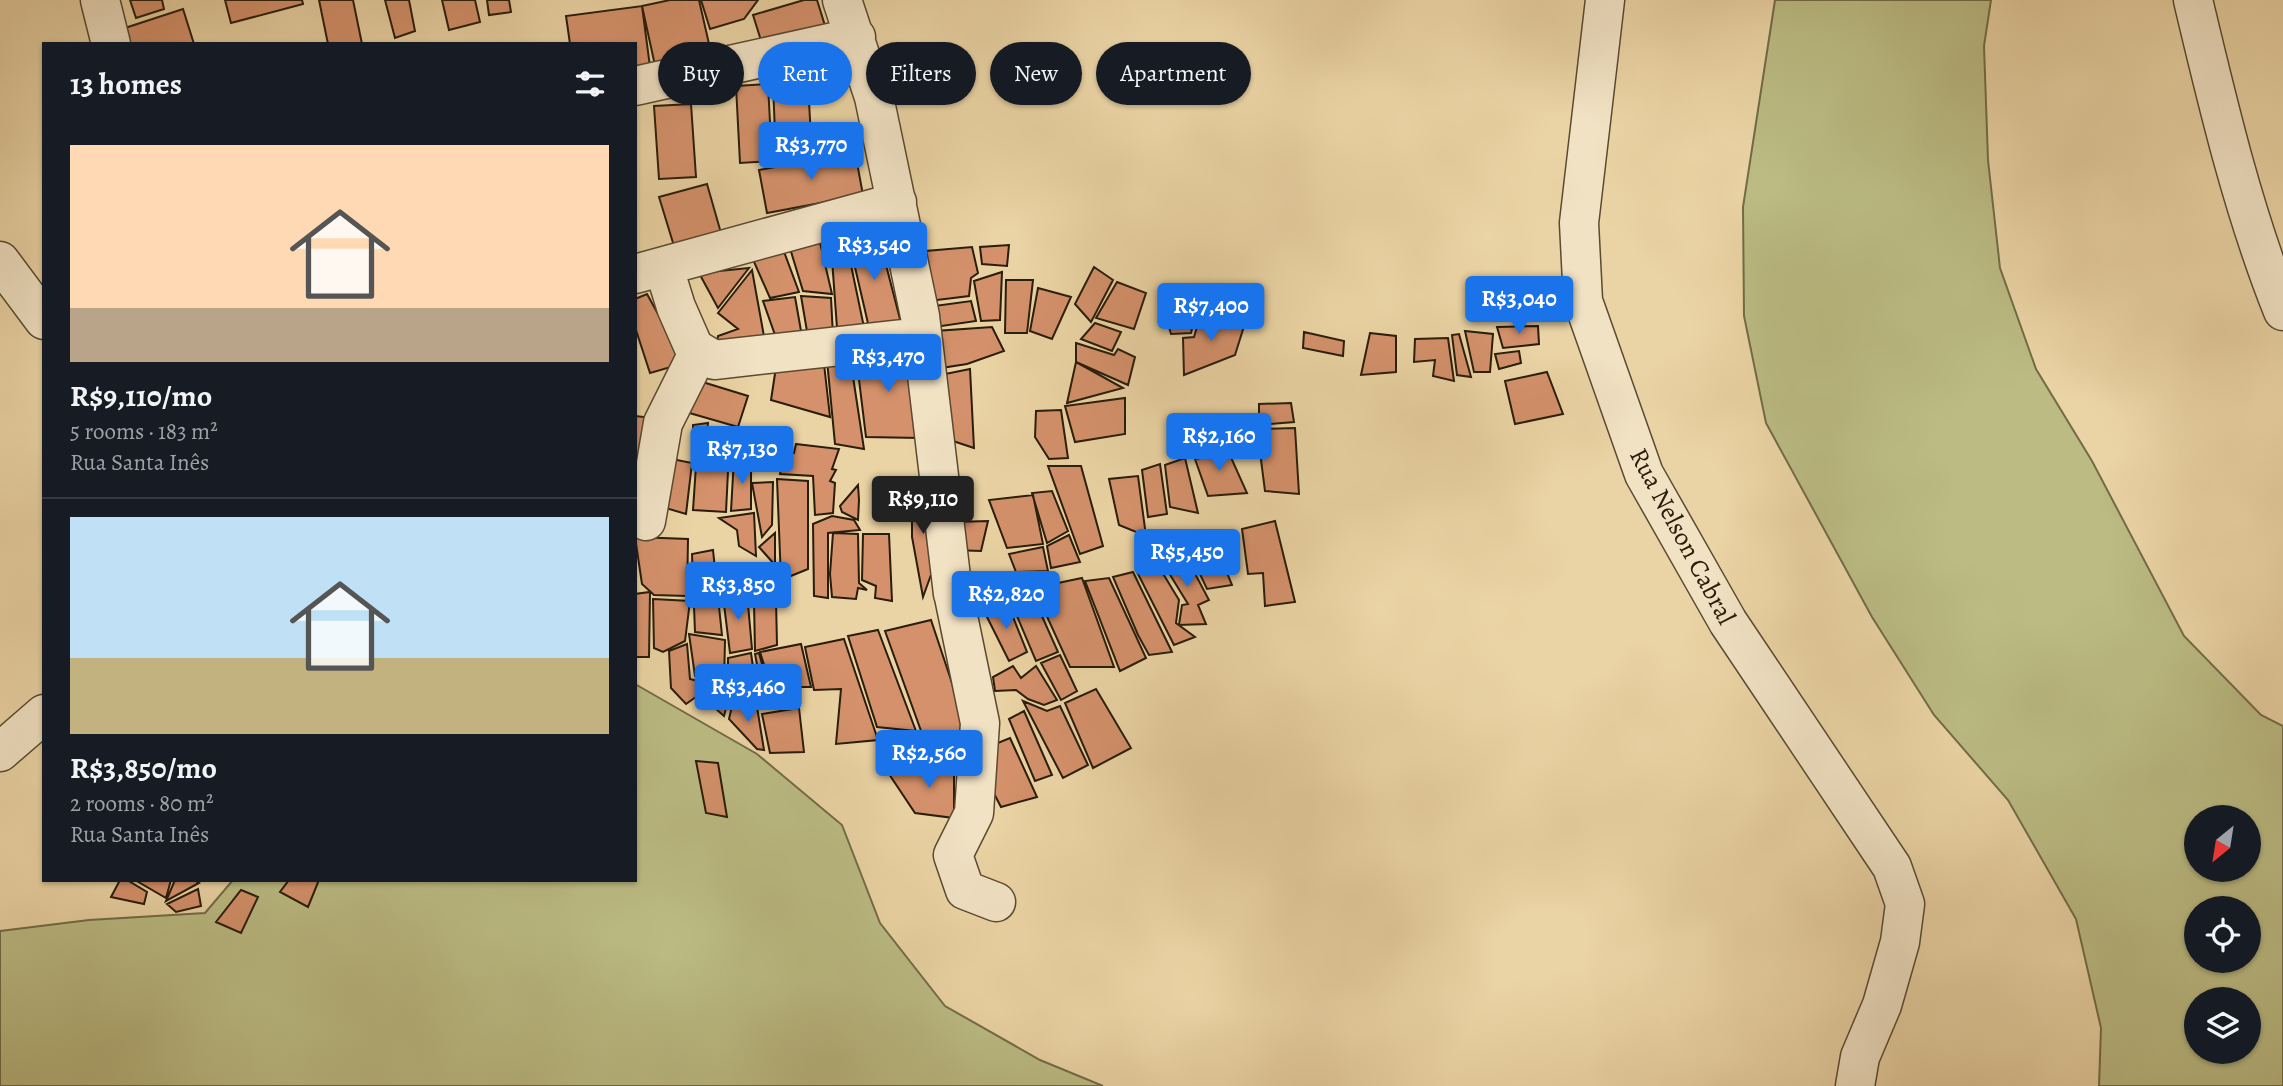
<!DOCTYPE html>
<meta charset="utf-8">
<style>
:root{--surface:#171b24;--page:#20242c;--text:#f1f3f6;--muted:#9ea1a6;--line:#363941;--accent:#1a73e8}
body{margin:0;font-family:Alegreya,serif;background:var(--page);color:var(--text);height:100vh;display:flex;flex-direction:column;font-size:26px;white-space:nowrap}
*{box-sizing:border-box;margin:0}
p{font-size:23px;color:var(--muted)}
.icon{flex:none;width:38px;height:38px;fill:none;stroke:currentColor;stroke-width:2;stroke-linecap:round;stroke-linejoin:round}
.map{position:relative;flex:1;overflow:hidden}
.panel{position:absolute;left:42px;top:42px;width:595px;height:840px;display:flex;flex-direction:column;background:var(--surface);border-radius:0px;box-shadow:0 2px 5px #0004}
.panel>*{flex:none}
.banner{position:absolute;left:658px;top:42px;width:665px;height:63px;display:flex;gap:14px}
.needle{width:46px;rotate:210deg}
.buttons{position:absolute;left:2184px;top:805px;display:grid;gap:14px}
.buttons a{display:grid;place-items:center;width:77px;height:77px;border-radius:50%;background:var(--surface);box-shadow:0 2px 5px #0004;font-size:35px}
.price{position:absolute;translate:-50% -60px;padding:0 16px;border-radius:7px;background:var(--accent);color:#fff;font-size:23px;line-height:46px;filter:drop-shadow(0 2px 4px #0008)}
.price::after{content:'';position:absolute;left:50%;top:42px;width:21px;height:16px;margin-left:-10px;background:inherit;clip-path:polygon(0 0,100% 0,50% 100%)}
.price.active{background:#222;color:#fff}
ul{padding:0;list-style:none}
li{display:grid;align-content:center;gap:14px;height:371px;padding:0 28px}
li+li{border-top:2px solid var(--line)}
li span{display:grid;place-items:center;height:217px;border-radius:0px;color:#555}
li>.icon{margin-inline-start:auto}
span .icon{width:126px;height:126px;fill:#fffc;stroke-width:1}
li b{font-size:30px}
h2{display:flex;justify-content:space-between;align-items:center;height:84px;padding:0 28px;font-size:30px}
.chip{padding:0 24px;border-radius:32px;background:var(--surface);box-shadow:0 2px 5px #0004;font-size:24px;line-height:63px}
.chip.active{background:var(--accent);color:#fff}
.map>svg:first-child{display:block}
.green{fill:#bbbb83;stroke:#726c47;stroke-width:2;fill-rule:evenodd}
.building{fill:#d4916b;stroke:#291d0b;stroke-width:2}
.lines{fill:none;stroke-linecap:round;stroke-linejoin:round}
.minor-casing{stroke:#594a31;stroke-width:41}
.minor{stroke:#f1e2c4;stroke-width:38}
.labels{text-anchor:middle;stroke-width:6;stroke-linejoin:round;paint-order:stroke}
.street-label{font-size:26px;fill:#291d0b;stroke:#f1e2c4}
</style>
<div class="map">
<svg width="2283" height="1086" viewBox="0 0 2283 1086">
<rect width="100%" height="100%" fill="#ead3a4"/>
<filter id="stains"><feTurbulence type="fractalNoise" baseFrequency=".00286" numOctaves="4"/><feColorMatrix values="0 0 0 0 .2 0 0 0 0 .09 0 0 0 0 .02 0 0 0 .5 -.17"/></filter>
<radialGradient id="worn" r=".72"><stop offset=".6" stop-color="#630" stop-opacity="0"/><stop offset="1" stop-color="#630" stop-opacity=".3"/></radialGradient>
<!-- green -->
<path class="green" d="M1775,0H1991L1984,46L1988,160L2000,268L2036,369L2092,461L2184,636L2261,715L2283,726V1086H2099L2101,1028L2076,919L2008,800L1934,715L1872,617L1766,423L1744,316L1743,207ZM2196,817H2249V870H2196ZM2196,908H2249V961H2196ZM2196,999H2249V1052H2196Z
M635,684L757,754L842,825L880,923L945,1006L1040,1060L1103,1086H0V931L89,920L205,913L233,880H635Z"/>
<!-- building -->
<path class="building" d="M130,0H162L164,9L136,18Z
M225,0H302L303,4L231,23Z
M319,0H353L362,44H328Z
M385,0H409L415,31L395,38Z
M442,0H475L480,22L449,30Z
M487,0H509L511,12L489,15Z
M670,0H699L712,57L656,70L642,6Z
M701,0H758L744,19L710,29Z
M804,0H817L827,32L764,50L753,15Z
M642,6L652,82L635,84V44H570L566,16Z
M183,9L194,44H127L122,29Z
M808,83L812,156L776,157L773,84Z
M768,84L772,161L740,163L736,86Z
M691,104L696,177L659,179L654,106Z
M855,152L863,195L767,213L759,170Z
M707,184L721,233L674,246L659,197Z
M878,234L901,323L870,332L848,237Z
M819,238L832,294L803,291L789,245Z
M831,245L847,246L865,332L837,328Z
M1009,245L1007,266L982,264L980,247Z
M972,247L978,273L971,278L969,296L921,302L914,252Z
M783,249L799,292L770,298L751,255Z
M1094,267L1113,280L1091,322L1075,304Z
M749,268L718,308L699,273Z
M752,270L765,342L716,348L718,336L738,329L718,313Z
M1002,272L1000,320L981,321L974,281Z
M1006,280H1033L1027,333H1005Z
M1117,282L1146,293L1134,329L1096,318Z
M1038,288L1071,297L1052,339L1030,331Z
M647,294L685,363L650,373L635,327V299Z
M801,296L831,298L833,336L809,343Z
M795,297L803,342L780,349L763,301Z
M971,301L976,321L935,327L927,307Z
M1182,301L1222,314L1195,316L1191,333L1171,334L1169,327Z
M1200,317L1245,323L1235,355L1184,375L1183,338L1194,337Z
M1095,323L1121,332L1112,351L1081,339Z
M1538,326L1539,344L1503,348L1497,327Z
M992,327L1004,351L967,364L941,368L935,331Z
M1465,331L1493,334L1490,372H1474Z
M1304,332L1344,341L1343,356L1303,348Z
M1370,333L1396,336V372L1361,375Z
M1459,334L1471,377L1457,375L1452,335Z
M1448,338L1454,381L1433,376L1435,360L1414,362L1415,339Z
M1076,343L1114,355L1118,349L1135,357L1128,385L1076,362Z
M909,348L920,438L866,437L856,355Z
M1519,351L1521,363L1499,369L1495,354Z
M778,354L824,364L830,417L771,400Z
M850,357L864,449L835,444L827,360Z
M1076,362L1123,388L1067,403Z
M970,369L974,448L944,438L945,374Z
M1547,372L1563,414L1515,424L1505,381Z
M696,380L748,396L738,427L686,412Z
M1125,398V434L1075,442L1065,406Z
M1291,403L1294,422L1259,425V404Z
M1061,410L1068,458L1049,459L1035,437L1036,411Z
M635,416L653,418L635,503Z
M708,423L705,448H694L693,425Z
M711,428H732L731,449L712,448Z
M1295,428L1299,494L1265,491L1257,429Z
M1201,443L1218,445L1220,454L1229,453L1247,493L1208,496L1195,459L1207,457Z
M796,444L839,449L832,469L836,470L830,481L835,483L833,513L815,515L813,476L780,474L785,451L794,453Z
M697,451H729L726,512L693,510Z
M667,458L692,463L686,514L659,506Z
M734,458L751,463V509L731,511Z
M1185,458L1198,513L1170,507L1165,465Z
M1160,464L1167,514L1148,517L1142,470Z
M1048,466H1081L1103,546L1080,554Z
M925,474L936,561L923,597L912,537V508Z
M1138,476L1146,536L1119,525L1109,479Z
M777,479L808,481V569L781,580Z
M773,482L772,525L762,537L752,483Z
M858,485L859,500L858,520L842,512L840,506Z
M1052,491L1068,531L1047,543L1032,493Z
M1033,495L1043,544L1007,548L989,500Z
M754,513L756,556L739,546L737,530L719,518Z
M832,516L854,520L860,530L828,533V598L814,596L813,524Z
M988,521L981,551L952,550L953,522Z
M1275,521L1295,602L1265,606L1263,573L1248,574L1242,529Z
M775,533V565L759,547Z
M833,533L858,534L859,583L867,590L858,588L856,599L832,597L830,574Z
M863,534H889L892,601L875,598L876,586L862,580Z
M1069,535L1080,562L1051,568L1047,546Z
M635,537L688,539L687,596L654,595L642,584Z
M1216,546L1232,585L1207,589L1189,551Z
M1043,547L1048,571L1016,572L1009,554Z
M713,550L722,635L695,632L692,554Z
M1184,553L1209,600L1198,605L1206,624L1179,625L1182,605L1188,604L1161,560Z
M1156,562L1179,600L1176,623L1195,637L1174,645L1136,570Z
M742,571L748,588L723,592L720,572Z
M1133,572L1172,652L1149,655L1138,635L1113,577Z
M1082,578L1114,667H1070L1034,588Z
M1109,578L1146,658L1120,671L1085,581Z
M650,592L649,657H635V594Z
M747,593L752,649L730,653L723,596Z
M1033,596L1058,652L1036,661L1011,602Z
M653,599L690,601L685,641L663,652L654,648Z
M776,600L777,645L755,651L754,602Z
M1007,602L1027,652L1009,661L984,611Z
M931,620L965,722L953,753H929L885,631Z
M878,630L916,731L877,727L848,636Z
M689,634L725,640L724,683L695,676Z
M844,639L878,740L836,744L841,689L814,690L805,647Z
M687,644L690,679L731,690L724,716L707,701L709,697L703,692L686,704L671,688L669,651Z
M801,644L811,687H771L760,652Z
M751,653L758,702H734L740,685H728V658Z
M759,653L769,690L781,692V697L764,702L755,654Z
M1060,655L1077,691L1061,700L1041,663Z
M1013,666L1021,678L1036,666L1057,700L1044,705L1028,699L1016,690L995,691L993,677Z
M1096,689L1131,748L1093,768L1065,703Z
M1023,701L1047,711L1060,706L1088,765L1063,778Z
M732,706L757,707L764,750L757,749L729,719Z
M799,708L804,752L770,753L762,714Z
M1024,711L1052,775L1035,781L1009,719Z
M1010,738L1037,797L1001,807L973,753Z
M696,761L718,763L727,817L706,813Z
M954,764V818L915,813L889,774Z
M120,880H127L147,892L144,904L111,897Z
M135,880H171L166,898Z
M175,880H194L199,883L166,901Z
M289,880H319L308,907L280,892Z
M198,889L201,906L176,912L167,904Z
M241,890L258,897L241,933L216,922Z"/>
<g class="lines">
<defs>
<path id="minor" d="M100,0L111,44
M842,0L874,97L920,316L953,594
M1605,0L1579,223L1583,301L1644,474L1728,622L1892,867L1905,904L1900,942L1882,1005L1860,1057L1855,1086
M2193,0C2218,105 2243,211 2283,311
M635,86L856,37
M0,261L44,320
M664,268L676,307L694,348L714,360L922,337
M635,274L897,202
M646,521L663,423L699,351
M953,592L980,723L974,813L953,855L965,890L996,902
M0,752L44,714"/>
</defs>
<!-- minor casing -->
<use href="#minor" class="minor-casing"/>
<!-- minor -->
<use href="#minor" class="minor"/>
</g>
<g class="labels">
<!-- street labels -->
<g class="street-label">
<text transform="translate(1683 536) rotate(62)" y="9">Rua Nelson Cabral</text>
</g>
</g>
<rect width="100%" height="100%" filter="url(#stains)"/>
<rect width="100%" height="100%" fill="url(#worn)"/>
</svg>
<div class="buttons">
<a><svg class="needle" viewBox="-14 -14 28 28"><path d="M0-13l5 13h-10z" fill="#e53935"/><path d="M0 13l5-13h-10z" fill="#9ea1a6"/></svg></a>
<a><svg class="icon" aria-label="locate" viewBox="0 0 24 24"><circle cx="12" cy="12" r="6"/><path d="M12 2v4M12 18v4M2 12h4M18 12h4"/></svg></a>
<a><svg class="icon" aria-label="layers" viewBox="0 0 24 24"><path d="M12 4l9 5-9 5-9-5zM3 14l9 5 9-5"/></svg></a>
</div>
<b class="price" style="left:811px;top:182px">R$3,770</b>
<b class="price" style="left:874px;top:282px">R$3,540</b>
<b class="price" style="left:1519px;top:336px">R$3,040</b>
<b class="price" style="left:1211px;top:343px">R$7,400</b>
<b class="price" style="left:888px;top:394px">R$3,470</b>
<b class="price" style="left:1219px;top:473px">R$2,160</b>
<b class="price" style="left:742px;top:486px">R$7,130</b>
<b class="price active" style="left:923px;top:536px">R$9,110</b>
<b class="price" style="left:1187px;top:589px">R$5,450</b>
<b class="price" style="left:738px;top:622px">R$3,850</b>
<b class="price" style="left:1006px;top:631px">R$2,820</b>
<b class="price" style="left:748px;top:724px">R$3,460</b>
<b class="price" style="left:929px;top:790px">R$2,560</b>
<div class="banner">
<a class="chip">Buy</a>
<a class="chip active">Rent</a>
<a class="chip">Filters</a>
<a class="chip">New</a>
<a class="chip">Apartment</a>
</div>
<section class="panel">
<h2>13 homes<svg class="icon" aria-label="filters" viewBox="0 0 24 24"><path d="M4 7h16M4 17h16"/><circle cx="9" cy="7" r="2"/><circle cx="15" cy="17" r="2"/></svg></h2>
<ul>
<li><span style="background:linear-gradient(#ffd9b3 75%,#b9a48a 0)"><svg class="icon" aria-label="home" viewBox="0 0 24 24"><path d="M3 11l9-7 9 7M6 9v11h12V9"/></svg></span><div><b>R$9,110/mo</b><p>5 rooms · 183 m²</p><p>Rua Santa Inês</p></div></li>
<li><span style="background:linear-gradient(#bfe0f5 65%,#c2b280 0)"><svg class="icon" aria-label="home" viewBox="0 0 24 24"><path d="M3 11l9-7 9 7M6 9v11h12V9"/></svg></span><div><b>R$3,850/mo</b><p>2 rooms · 80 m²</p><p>Rua Santa Inês</p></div></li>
</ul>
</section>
</div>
